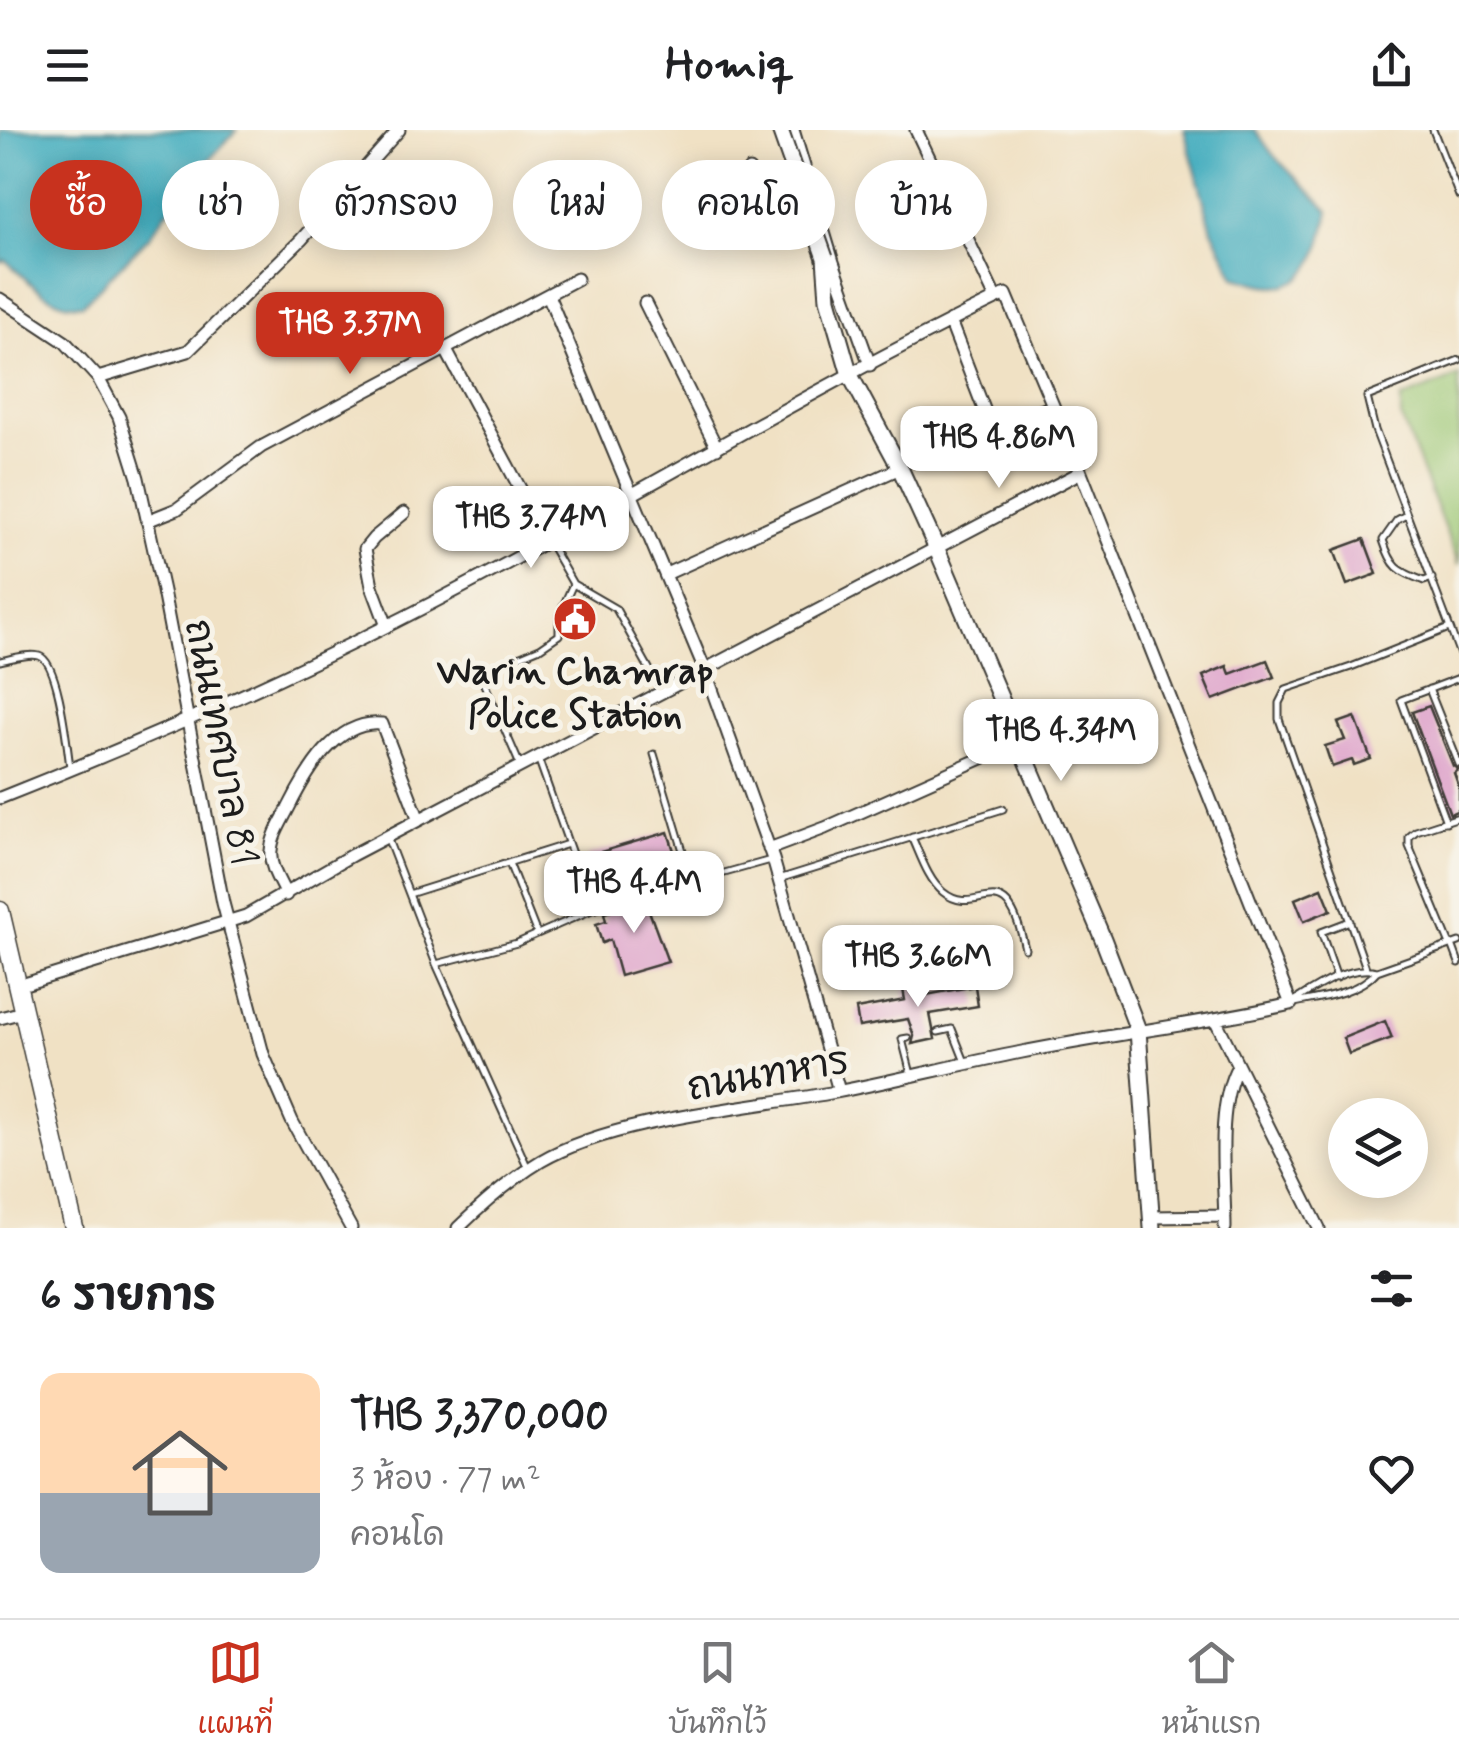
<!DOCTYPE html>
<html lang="th">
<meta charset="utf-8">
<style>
:root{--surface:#fff;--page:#f6f6f6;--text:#202124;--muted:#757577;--line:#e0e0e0;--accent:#c8321e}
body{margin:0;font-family:Mynerve,"Playpen Sans Thai",sans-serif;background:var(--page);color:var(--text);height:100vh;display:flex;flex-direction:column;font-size:38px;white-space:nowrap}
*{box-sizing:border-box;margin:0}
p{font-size:32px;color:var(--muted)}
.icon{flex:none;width:55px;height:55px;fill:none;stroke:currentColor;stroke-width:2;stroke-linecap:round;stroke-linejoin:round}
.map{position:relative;height:1098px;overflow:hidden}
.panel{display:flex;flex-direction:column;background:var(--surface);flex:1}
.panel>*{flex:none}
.hud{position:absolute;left:30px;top:30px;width:1400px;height:90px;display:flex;gap:20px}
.controls{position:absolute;left:1328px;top:968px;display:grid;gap:20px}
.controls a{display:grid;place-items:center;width:100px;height:100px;border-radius:50%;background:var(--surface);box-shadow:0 5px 25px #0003;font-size:50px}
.price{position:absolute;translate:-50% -85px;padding:0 22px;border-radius:20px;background:#fff;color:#222;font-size:32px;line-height:65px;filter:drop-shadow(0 2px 5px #0008)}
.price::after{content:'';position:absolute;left:50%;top:60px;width:30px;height:22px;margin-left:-15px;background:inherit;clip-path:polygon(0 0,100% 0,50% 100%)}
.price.on{background:var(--accent);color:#fff}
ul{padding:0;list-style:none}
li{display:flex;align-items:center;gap:30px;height:250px;padding:0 40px}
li+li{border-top:2px solid var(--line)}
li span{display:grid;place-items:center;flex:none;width:280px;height:200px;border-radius:20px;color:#555}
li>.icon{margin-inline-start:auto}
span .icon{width:120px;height:120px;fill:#fffc;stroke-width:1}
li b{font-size:42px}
h2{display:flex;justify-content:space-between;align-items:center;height:120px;padding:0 40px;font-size:42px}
.chip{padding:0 35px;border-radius:45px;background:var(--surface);box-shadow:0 5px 25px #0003;font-size:35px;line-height:90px}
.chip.on{background:var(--accent);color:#fff}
header{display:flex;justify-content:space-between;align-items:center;height:130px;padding:0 40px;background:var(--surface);font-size:45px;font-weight:700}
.dock{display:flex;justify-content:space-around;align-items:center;height:140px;border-top:2px solid var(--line);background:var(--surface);font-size:28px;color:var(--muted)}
.dock a{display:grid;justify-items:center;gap:5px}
.dock .on{color:var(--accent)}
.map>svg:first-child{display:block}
.green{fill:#9bc775;stroke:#5c7248;stroke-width:2.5}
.water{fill:#40acbe;stroke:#2e646d;stroke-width:2.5}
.building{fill:#dfa6cc}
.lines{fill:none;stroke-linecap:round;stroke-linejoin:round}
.lane-casing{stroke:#3c3a35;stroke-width:9}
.street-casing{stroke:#3c3a35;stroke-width:15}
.secondary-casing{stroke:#3c3a35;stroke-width:19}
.primary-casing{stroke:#3c3a35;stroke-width:21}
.lane{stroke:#fff;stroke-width:5}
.street{stroke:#fff;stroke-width:11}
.secondary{stroke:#fff;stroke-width:15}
.primary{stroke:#fff;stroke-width:18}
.secondary-bridge-casing{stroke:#3c3a35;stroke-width:19;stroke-linecap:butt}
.secondary-bridge{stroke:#fff;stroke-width:15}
.labels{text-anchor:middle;stroke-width:10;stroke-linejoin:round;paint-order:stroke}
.poi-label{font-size:38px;font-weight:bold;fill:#1c1c1c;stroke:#f7f3e8}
.street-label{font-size:38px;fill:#1c1c1c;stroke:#f7f3e8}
</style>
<header><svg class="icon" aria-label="menu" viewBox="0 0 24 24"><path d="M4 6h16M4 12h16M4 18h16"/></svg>Homiq<svg class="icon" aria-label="share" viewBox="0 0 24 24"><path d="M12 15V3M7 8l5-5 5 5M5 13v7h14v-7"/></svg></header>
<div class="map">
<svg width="1459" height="1098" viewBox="0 0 1459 1098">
<rect width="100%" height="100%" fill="#f7f3e8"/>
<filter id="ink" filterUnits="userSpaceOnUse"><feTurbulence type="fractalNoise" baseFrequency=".01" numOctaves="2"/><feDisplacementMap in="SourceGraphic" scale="20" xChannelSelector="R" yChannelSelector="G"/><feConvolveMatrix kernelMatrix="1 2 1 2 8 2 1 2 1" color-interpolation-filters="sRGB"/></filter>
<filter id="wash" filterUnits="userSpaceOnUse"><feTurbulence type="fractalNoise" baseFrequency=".0048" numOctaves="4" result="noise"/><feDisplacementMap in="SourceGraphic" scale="40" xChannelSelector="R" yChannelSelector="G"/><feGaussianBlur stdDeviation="2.25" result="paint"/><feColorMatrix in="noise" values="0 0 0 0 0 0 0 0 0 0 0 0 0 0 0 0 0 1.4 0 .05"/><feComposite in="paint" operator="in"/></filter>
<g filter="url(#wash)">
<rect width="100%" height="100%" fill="#f0e1c4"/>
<!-- green -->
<path class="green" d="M1459,246V435L1401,287V269Z"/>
<!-- water -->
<path class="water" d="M0,0H237L185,56L150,106L83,174C52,179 26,149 5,130L0,132Z
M1184,0H1255L1275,27L1329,81C1323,112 1314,157 1274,156C1261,156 1247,150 1235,147L1212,100Z"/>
<g id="blocks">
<!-- building -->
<path class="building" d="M1364,409L1377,444L1347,455L1334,420Z
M1267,530L1274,547L1213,570L1203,546L1227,536L1230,544Z
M1429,576L1453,636L1459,640L1454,643L1459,657V680L1450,684L1412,582Z
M1355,587L1371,629L1354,635L1352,630L1332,637L1325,616L1345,610L1338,593Z
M668,702L681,743L671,746L673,751L600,771L587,726Z
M1322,758L1331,780L1304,791L1295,769Z
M676,763L678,769L648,778L668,832L620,846L610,810L602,813L596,794L606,791L604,783Z
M925,855L926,865L975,856L978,876L930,884L935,909L912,914L914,906L908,889L859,897L856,879L905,870L903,859Z
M1385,891L1392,908L1349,924L1343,908Z"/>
</g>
</g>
<g filter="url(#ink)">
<use href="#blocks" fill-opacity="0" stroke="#3c3a35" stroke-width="2.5"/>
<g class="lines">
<defs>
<path id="lane" d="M1433,0L1459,66
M1459,230L1367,267L1375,300L1459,522
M1406,385L1397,390L1383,410C1392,438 1398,441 1424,451L1432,448
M550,414L573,454L616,479L661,560
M0,531C11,529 28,523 39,526C59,531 67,616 70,637
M1429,559L1459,634
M654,624L692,751
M538,628L592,780L771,730
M520,635L480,543L540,518L559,505V485L573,454
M1446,692L1401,570L1459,548
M387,707L436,834
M912,707C920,724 928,750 943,762C979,792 1005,726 1025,819
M509,733L537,804
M782,748L1003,679
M409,764L568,714
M1452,814L1459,833
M1450,815L1409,716V707L1416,701L1459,687
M1366,838L1279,589V573L1286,559L1351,537L1449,498
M1337,848L1321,802L1350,791
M1294,871C1316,857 1350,834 1377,841
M1294,873C1320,868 1359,863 1377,841L1459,812
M938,902L952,899L965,932
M908,908L902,909L911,944
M527,1036L436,834L517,813L592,780"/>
<path id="street" d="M793,0L833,132L870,235
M916,0L996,169
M749,40L766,90L781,99L815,88
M548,165L705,540L773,729L839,961
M0,169L65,212L98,248L119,287L138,348L163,461L223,773L263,924L292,991L351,1098
M645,173L717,318
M950,191L992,300L1053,276
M446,220L547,409
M98,248L188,221L301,110L399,0
M147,391L177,379L261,317L577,149
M666,444L900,338
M387,496L372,456L365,419L374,408L404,383
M0,668C131,616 261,560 387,496C596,391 795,266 1006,164L1081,342L1291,874C1202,894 1111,904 1022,922C960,934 898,950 836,962C750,978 615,988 541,1031C511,1049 483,1074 458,1098
M769,719L825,698L1018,612
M286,765C280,752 269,736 271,721C272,706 282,691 289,677C306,643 336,589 382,594L419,690
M18,856L246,786L352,725L1081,342
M0,888L23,882
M1216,891L1319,1098
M1151,1087L1225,1086
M1225,1098C1225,1052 1215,976 1238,936"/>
<path id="secondary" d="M825,128L828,169L850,245L900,338L936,417L1103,809L1138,900L1152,1098"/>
<path id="primary" d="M0,781L74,1098"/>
</defs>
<!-- lane casing -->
<use href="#lane" class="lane-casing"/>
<!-- street casing -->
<use href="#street" class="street-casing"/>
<!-- secondary casing -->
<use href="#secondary" class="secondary-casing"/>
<!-- primary casing -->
<use href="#primary" class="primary-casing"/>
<!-- lane -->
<use href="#lane" class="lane"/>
<!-- street -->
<use href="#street" class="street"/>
<!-- secondary -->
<use href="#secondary" class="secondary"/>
<!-- primary -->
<use href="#primary" class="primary"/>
<defs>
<path id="secondary-bridge" d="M780,0L825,128"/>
</defs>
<!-- secondary-bridge casing -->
<use href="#secondary-bridge" class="secondary-bridge-casing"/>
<!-- secondary-bridge -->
<use href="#secondary-bridge" class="secondary-bridge"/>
</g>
</g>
<!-- icons -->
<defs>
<symbol id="civic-disc" viewBox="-11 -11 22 22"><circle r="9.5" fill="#c8321e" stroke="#f7f3e8"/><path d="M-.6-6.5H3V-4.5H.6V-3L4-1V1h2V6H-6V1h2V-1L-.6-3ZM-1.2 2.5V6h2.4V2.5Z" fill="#fff"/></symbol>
</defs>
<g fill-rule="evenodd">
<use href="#civic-disc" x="550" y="464" width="50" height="50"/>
</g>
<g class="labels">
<!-- poi labels -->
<g class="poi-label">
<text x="575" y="553">Warin Chamrap<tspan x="575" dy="44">Police Station</tspan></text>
</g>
<!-- street labels -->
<g class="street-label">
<text transform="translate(222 612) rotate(79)" y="13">ถนนเทศบาล 81</text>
<text transform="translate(768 943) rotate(-10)" y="13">ถนนทหาร</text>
</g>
</g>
</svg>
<div class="controls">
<a><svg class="icon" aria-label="layers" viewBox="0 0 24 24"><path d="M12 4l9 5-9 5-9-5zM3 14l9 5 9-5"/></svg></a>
</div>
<b class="price on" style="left:350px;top:247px">THB 3.37M</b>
<b class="price" style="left:999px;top:361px">THB 4.86M</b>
<b class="price" style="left:531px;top:441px">THB 3.74M</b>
<b class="price" style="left:1061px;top:654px">THB 4.34M</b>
<b class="price" style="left:634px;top:806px">THB 4.4M</b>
<b class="price" style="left:918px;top:880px">THB 3.66M</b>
<div class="hud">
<a class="chip on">ซื้อ</a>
<a class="chip">เช่า</a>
<a class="chip">ตัวกรอง</a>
<a class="chip">ใหม่</a>
<a class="chip">คอนโด</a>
<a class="chip">บ้าน</a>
</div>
</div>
<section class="panel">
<h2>6 รายการ<svg class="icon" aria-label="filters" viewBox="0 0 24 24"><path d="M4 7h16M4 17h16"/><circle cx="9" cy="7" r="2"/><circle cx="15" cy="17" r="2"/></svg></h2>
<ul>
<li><span style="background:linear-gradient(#ffd9b3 60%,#9aa5b1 0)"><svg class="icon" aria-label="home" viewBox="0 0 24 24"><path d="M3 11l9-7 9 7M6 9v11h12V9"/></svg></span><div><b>THB 3,370,000</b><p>3 ห้อง · 77 m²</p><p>คอนโด</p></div><svg class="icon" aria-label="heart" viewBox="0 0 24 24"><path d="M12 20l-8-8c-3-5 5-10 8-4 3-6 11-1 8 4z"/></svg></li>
</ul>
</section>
<nav class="dock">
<a class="on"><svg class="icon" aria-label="map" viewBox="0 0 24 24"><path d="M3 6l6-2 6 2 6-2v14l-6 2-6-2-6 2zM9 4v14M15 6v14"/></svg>แผนที่</a>
<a><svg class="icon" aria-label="saved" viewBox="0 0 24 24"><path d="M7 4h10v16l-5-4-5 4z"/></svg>บันทึกไว้</a>
<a><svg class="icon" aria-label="home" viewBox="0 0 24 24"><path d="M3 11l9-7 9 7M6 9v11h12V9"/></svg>หน้าแรก</a>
</nav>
